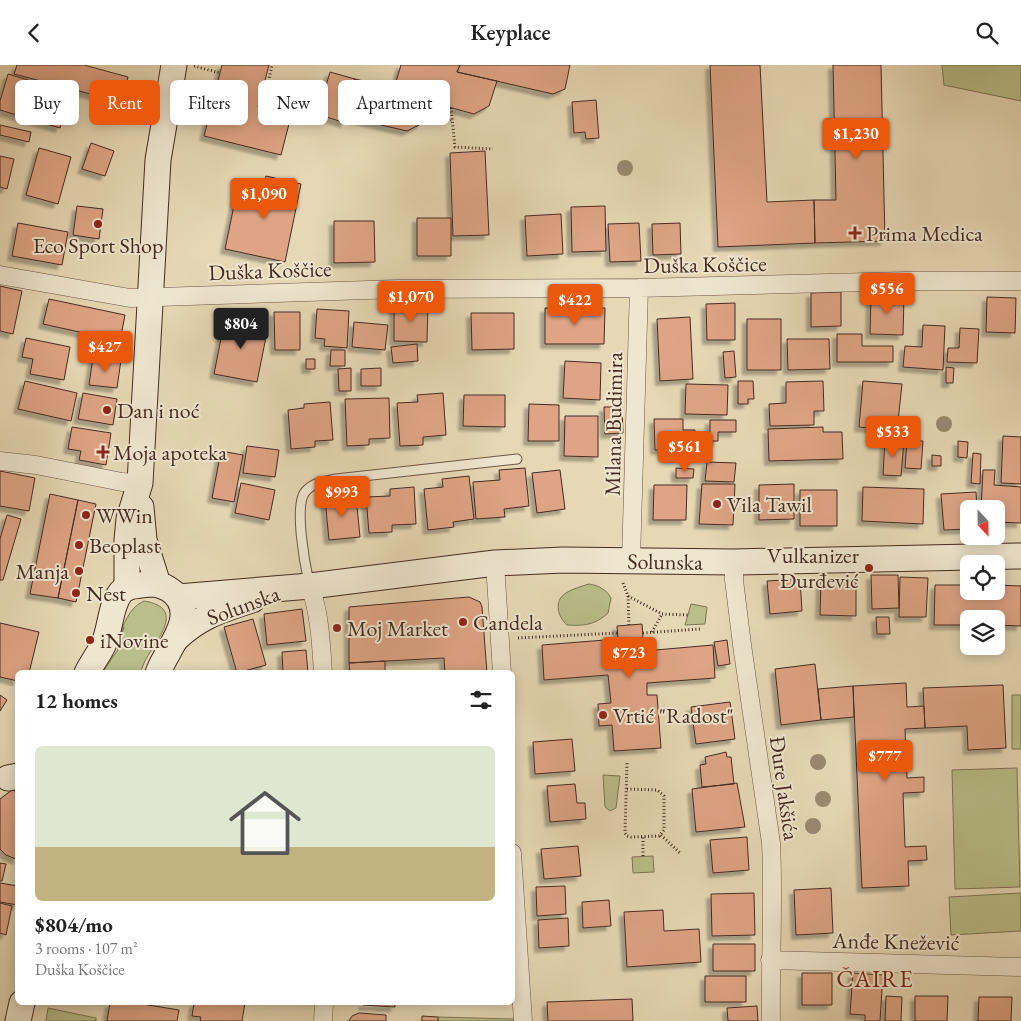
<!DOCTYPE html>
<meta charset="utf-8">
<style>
:root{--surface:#fff;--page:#f2f2f2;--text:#222;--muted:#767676;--line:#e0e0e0;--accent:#ea580c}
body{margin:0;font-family:"EB Garamond",serif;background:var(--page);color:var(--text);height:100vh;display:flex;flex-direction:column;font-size:19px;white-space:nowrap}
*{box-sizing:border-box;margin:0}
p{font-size:16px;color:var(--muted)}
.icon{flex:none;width:28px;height:28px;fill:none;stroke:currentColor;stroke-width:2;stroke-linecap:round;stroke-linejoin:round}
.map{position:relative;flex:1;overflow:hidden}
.drawer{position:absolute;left:15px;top:605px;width:500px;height:335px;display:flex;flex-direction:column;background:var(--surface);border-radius:8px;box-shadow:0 2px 12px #0003}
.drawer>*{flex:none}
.hud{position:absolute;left:15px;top:15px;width:500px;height:45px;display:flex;gap:10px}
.needle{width:32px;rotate:158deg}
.controls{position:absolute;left:960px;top:435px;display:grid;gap:10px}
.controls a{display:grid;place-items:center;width:45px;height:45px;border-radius:8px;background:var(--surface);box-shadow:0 2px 12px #0003;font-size:25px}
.price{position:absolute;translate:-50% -42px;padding:0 11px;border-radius:5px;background:var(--accent);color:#fff;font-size:16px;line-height:32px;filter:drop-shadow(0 1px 2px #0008)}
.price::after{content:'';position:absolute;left:50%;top:30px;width:15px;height:11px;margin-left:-8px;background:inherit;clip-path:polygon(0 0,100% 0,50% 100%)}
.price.selected{background:#222;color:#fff}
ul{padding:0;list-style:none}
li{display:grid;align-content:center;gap:10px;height:265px;padding:0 20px}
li+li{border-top:1px solid var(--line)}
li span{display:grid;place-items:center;height:155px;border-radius:8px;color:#555}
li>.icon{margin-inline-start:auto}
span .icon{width:90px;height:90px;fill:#fffc;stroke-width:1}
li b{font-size:21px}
h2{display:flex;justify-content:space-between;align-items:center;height:60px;padding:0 20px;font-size:21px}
.chip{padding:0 18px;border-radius:8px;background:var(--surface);box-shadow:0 2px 12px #0003;font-size:18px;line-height:45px}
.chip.selected{background:var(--accent);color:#fff}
header{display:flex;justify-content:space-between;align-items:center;height:65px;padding:0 20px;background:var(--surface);font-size:22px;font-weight:600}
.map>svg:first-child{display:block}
.green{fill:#b9be8a;stroke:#7f7456}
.building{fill:#dea485;stroke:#452b21;filter:url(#shadow)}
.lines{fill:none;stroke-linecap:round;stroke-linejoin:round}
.lane-casing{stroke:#6d5646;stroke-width:11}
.street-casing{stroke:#6d5646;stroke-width:19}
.secondary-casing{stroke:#452b21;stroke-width:27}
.path{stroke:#452b21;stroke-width:3;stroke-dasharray:1 2.5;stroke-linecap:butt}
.lane{stroke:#efe6cf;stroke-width:9}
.street{stroke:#efe6cf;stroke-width:18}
.secondary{stroke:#efe6cf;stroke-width:25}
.tree{fill:#9a896f}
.poi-dot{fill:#8f2418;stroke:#efe6cf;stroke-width:2}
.labels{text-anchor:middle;stroke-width:4;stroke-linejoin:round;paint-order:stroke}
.poi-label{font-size:22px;fill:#452b21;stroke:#efe6cf;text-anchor:start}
.street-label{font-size:22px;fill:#452b21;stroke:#efe6cf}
.neighbourhood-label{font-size:24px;letter-spacing:1px;fill:#7a1f14;stroke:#efe6cf}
</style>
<header><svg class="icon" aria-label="back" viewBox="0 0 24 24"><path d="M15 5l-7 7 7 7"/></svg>Keyplace<svg class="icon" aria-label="search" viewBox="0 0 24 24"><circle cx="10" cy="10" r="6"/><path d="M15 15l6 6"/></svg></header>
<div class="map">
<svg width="1021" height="956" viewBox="0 0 1021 956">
<defs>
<filter id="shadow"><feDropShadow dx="-4.5" dy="4.5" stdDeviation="1" flood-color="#0004"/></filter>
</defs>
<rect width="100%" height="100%" fill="#e6d8b5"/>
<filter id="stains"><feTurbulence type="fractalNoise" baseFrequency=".004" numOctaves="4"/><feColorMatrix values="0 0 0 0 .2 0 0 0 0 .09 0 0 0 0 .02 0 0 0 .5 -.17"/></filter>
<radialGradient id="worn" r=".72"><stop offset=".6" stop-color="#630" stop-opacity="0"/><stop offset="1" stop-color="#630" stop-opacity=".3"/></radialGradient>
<!-- green -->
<path class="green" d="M942,0H1021V36L944,20Z
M589,519C598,520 607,525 611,533L608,548C595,560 584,561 567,560C558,552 553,536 566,528C572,524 582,521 589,519Z
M144,536C188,543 155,576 145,596C143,600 142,604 140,607L102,608L117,586L124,562L117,576C124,560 128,543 144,536Z
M691,539L707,542L705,559L685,560Z
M1012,630H1021V684H1012Z
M1017,703L1020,822L955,824L952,705Z
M603,710L620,711L616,743L610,746L605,742Z
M653,791L654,807L633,808L632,792Z
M1021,828V866L951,870L949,832Z
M48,943L96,953V956H46Z
M438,952L513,954L514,956H438Z"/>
<!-- building -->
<path class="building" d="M17,0H84L128,12L121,37L14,9Z
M222,0H269L258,42L291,51L281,90L204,71Z
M401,0H460L457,7L497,16L489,41L474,49L427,36L421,59L407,66L347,52L355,14L394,23Z
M460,0H570L565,24L553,29L457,7Z
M710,0H760L767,137L814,135L815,178L718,182Z
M833,0H881L885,176L815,178L814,135H836Z
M330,7L355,14L345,58L318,49Z
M8,9L71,28L60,63L0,45V36Z
M596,35L599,73L586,74L585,67L574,68L572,37Z
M0,60L31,67L29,77L0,70Z
M91,78L114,86L105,111L82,104Z
M39,83L71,92L58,139L26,130Z
M485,86L489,170L453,171L450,88Z
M0,91L14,94L7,124L0,122Z
M266,111L301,119L285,197L225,184L238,121L263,127Z
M77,141L103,144L99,174L73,170Z
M605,141L606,186L572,187L571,142Z
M561,149L563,189L527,191L525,151Z
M417,153H451V191H417Z
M334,156H374L375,197L334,198Z
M18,158L68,167L62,200L12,191Z
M639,158L641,196L610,197L608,159Z
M680,158L681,189L653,190L652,159Z
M0,221L22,226L13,269L0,266Z
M841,227V261L811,262V228Z
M871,231L904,232L903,270L870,269Z
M987,232L1016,233L1015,268L986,267Z
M49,234L125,250L120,276L43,259Z
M735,238V275H707L706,239Z
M394,239L428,240L427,277L394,276Z
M545,243H605L604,279H545Z
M317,244L349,246L347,283L324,281L325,274L315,273Z
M274,247H300V285H275Z
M471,248H514V284L472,285Z
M690,252L693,314L660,316L657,254Z
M225,253L268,262L257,317L214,309Z
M747,254H781V305H747Z
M354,257L388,260L385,285L352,282Z
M923,260L945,261L943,305L903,302L905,281L922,282Z
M960,263L979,264L977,298L947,297L948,283H959Z
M837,269H862V281H893V297H837Z
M26,273L70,282L64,315L30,309L33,294L22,292Z
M787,274H829L830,304L788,305Z
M417,279L418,296L393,298L391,282Z
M331,285H345V301H330Z
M734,286L736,312L725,313L723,287Z
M93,292L121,295L117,323L89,320Z
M306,294H315V304H306Z
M565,296L601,298L600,335L563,333Z
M946,302L954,303L953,318H946Z
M351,303V326H339L338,304Z
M381,303V321H361V304Z
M25,316L77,328L71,356L18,344Z
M738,316H753L754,334H748V339H738Z
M823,316L824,346H814V360L770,361L769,339L786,338V317Z
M863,316L902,319L897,366L859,362Z
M686,319L728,320L727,350L685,349Z
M83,328L117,334L113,360L78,354Z
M443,328L446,370L423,372V380L400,381L397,338L418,337L417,330Z
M464,330H505V362L463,361Z
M389,333L390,373L369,374V380L347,381L345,334Z
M330,337L333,375L315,376V382L291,384L288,345L304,343V339Z
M529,339L559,340V376H528Z
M604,342H622L623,368L605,369Z
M565,351H598V392L564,391Z
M654,354H683V365H695V391L667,392V385H655Z
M710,355H736V367H718V376H710Z
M72,362L111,368L106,400L79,395L81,386L68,384Z
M823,362V367H842L843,394L769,396L768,364Z
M1003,371L1021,372V419L1001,418Z
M885,375L904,376L901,411L883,410Z
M907,375L923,376L921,404L905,403Z
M958,376L968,377L967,393L958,392Z
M247,381L279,385L275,412L243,408Z
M221,386L243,390L234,437L212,433Z
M973,388L981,389L980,419L971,418Z
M932,390L941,391V401H932Z
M707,397L736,398L734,417L705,416Z
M525,403L529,441L504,444L505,452L476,454L473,417L500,415L499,405Z
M676,403L694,404L693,413H676Z
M560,405L565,444L537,448L532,408Z
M983,405H995L994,420L1021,422V458L996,457V444H981Z
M0,406L35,413L29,446L0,441Z
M469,411L474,454L453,457L454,462L428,465L424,424L443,422L442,414Z
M241,418L275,425L269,455L235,448Z
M702,419H735L733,460L699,459Z
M794,419V454L759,455V420Z
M654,420H687L686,455H653Z
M414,422L416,459L392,460V467L369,468L366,432L390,431V424Z
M863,422L924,424L923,459L862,456Z
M800,425H837V461H800Z
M976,427L977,444H969V464L944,465L941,429Z
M50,429L78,435L58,533L30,529Z
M356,431L360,472L329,475L325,434Z
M78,435L96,439L76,537L58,533Z
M7,450L21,454L3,515H0V474Z
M871,510H898L899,543L872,544Z
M900,512L928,513L926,552H899Z
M800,514L802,546L770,549L767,516Z
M821,516L856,517V551L820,550Z
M935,520H969V526H996V520L1021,521V561L996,560V554H969V560H934Z
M469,532L480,537L482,542L487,608H445L444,593L349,598V542Z
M302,544L306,576L267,580L264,549Z
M876,552H889L890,569H877Z
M253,554L266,600L237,608L224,562Z
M0,558L39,567L29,608H18V616L0,612Z
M642,559L644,586L713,580L715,613L647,618V630H657L661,683L614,686L612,660L599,661L598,639L611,638L608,610L544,615L542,580L618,574L617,561Z
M727,575L730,599L718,601L714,577Z
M306,585L308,608H283L282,587Z
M385,596V608H350L349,598Z
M815,599L821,655L781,660L775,604Z
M906,618L907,642L924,641L925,663L905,664L907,713L924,712V727L903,728L905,782L926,781L927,795L908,796L909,821L862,823L853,621Z
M1003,620L1006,683L968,685L967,661L925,663L923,623Z
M853,621L854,652L821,655L818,624Z
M0,630L7,635L0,646Z
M730,637L735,674L696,679L691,642Z
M572,674L575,706L535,709L533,677Z
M726,687L727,692H731L734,719L702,722L700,700L706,699L705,692Z
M737,718L745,762L696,767L692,724Z
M575,719L577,738H585L586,754L550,757L547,721Z
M12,725L18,727V795L6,790L0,784V734Z
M747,772L749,805L713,808L710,775Z
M578,781L581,811L544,814L541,784Z
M0,798L6,799L2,816H0Z
M0,818L18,821V840L0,837Z
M565,821L566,849L537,851L536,822Z
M831,823L833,868L796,870L794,825Z
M754,828L755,870L712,871L711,829Z
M609,835L611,861L583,863L582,837Z
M0,838L12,841L6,870L0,868Z
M663,845L664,866L699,864L701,897L627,902L624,847Z
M568,853L569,881L539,883L538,855Z
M713,879H755V906H713Z
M802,908H832V940H802Z
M853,908L883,910L880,956H865V950L850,949Z
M705,911H746V937H705Z
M886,931L902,932L901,956H885Z
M915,931H948L947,956H915Z
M979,932H1012L1011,956H978Z
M632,934L633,956H548L547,937Z
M110,938H136L179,945L177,956H107Z
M194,938H245L242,956H200L201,952L192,951Z
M363,938H395V942L363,940Z
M757,941L758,956H728L727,943Z
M359,948L386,950V956H349L352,951Z
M422,951L438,952V956H422Z"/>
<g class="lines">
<defs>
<path id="lane" d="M309,518C305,500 294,441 305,427C313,417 325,416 336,414L517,394"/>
<path id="street" d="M0,210L130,233L398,224L639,223L906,216H1021
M0,396L36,400L122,417L140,418
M631,495L639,223
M734,497V515L742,580L771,778C774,837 770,897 771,956
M495,498L502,608
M310,521C320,550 321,578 323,608
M512,788L523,956
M770,895L1021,902
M323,956L324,938"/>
<g id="secondary">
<path d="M141,442L144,475L158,519"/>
<path d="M127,523V475L129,454L140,418L158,95L174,0"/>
<path id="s1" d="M178,532L310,521L495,498L563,495L734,497L1021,491"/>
<path d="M175,575C198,552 221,545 252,535"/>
<path d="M87,608C92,597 100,588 104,578C111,562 110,541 121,527C127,520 141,520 150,519C159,519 167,522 174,528C199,552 166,584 158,608"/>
<path d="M8,713L18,711"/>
<path d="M18,956L22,938"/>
</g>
</defs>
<!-- lane casing -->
<use href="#lane" class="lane-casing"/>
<!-- street casing -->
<use href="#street" class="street-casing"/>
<!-- secondary casing -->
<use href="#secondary" class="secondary-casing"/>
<!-- path -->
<path class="path" d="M194,1L220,8
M264,18L268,19L272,0
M451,43L455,82L493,84
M430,50L452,55
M623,518L628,531L629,560
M628,531L662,549L688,550
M652,567L662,549
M643,568L700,564
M518,573L617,568
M627,724L657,725L664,731V765L659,771L631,772L627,771L625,768L627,698
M661,770L680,788
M643,791V772
M193,938H194"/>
<!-- lane -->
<use href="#lane" class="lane"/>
<!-- street -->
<use href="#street" class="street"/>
<!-- secondary -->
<use href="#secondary" class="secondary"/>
</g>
<!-- trees -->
<g class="tree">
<circle cx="625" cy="103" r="8"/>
<circle cx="944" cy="359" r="8"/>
<circle cx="818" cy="697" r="8"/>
<circle cx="823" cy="734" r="8"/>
<circle cx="813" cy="761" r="8"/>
</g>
<!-- markers -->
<g class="poi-dot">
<circle cx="98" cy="159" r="5"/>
<path d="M852.5 160.5h5v5h5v5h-5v5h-5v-5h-5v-5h5z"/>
<circle cx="107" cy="345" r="5"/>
<path d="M100.5 379.5h5v5h5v5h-5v5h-5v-5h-5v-5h5z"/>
<circle cx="717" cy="439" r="5"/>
<circle cx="86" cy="450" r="5"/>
<circle cx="79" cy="480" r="5"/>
<circle cx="869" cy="503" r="5"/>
<circle cx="79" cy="506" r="5"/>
<circle cx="76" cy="528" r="5"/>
<circle cx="463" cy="557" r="5"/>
<circle cx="337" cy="563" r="5"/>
<circle cx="90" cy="575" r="5"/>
<circle cx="603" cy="650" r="5"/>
</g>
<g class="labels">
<!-- poi labels -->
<g class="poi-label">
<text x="866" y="176">Prima Medica</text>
<text x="98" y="188" text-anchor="middle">Eco Sport Shop</text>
<text x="117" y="353">Dan i noć</text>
<text x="113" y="395">Moja apoteka</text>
<text x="727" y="447">Vila Tawil</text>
<text x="96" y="458">WWin</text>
<text x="89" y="488">Beoplast</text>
<text x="859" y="498" text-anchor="end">Vulkanizer<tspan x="859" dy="25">Đurđević</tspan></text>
<text x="69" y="514" text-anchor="end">Manja</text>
<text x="86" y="536">Nest</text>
<text x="473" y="565">Candela</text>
<text x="347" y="571">Moj Market</text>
<text x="100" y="583">iNovine</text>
<text x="613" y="658">Vrtić "Radost"</text>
</g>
<!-- street labels -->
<g class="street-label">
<text transform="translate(705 199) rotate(-1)" y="8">Duška Koščice</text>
<text transform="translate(270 205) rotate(-2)" y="8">Duška Koščice</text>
<text transform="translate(613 359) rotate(-89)" y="8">Milana Budimira</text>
<text dy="8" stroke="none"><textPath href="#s1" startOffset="489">Solunska</textPath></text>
<text transform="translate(243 540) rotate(-20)" y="8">Solunska</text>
<text transform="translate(785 723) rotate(82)" y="8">Đure Jakšića</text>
<text transform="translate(896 876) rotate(1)" y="8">Anđe Knežević</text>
</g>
<!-- neighbourhood labels -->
<g class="neighbourhood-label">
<text x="875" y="922">ČAIRE</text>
</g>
</g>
<rect width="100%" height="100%" filter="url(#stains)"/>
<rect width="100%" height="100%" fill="url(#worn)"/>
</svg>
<div class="controls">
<a><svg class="needle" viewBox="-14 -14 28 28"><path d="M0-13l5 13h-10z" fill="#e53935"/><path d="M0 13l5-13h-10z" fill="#767676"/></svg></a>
<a><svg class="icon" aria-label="locate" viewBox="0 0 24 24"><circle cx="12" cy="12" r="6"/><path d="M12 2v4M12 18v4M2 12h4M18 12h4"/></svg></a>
<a><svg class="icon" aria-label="layers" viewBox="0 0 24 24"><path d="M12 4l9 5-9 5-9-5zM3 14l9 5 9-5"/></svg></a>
</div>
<b class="price" style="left:856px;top:95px">$1,230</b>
<b class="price" style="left:264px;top:155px">$1,090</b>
<b class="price" style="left:887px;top:250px">$556</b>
<b class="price" style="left:411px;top:258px">$1,070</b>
<b class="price" style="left:575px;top:261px">$422</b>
<b class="price selected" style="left:241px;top:285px">$804</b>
<b class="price" style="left:105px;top:308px">$427</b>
<b class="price" style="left:893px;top:393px">$533</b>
<b class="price" style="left:685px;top:408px">$561</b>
<b class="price" style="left:342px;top:453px">$993</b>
<b class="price" style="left:629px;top:614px">$723</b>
<b class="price" style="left:885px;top:717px">$777</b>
<div class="hud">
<a class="chip">Buy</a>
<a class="chip selected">Rent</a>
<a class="chip">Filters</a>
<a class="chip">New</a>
<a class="chip">Apartment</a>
</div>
<section class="drawer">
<h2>12 homes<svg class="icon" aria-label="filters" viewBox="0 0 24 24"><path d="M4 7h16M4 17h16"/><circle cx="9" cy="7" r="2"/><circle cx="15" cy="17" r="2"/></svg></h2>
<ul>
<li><span style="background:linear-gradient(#dfe7d0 65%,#c2b280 0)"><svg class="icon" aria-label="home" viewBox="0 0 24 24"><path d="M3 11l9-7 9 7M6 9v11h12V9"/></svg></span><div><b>$804/mo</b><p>3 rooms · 107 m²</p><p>Duška Koščice</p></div></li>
</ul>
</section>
</div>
